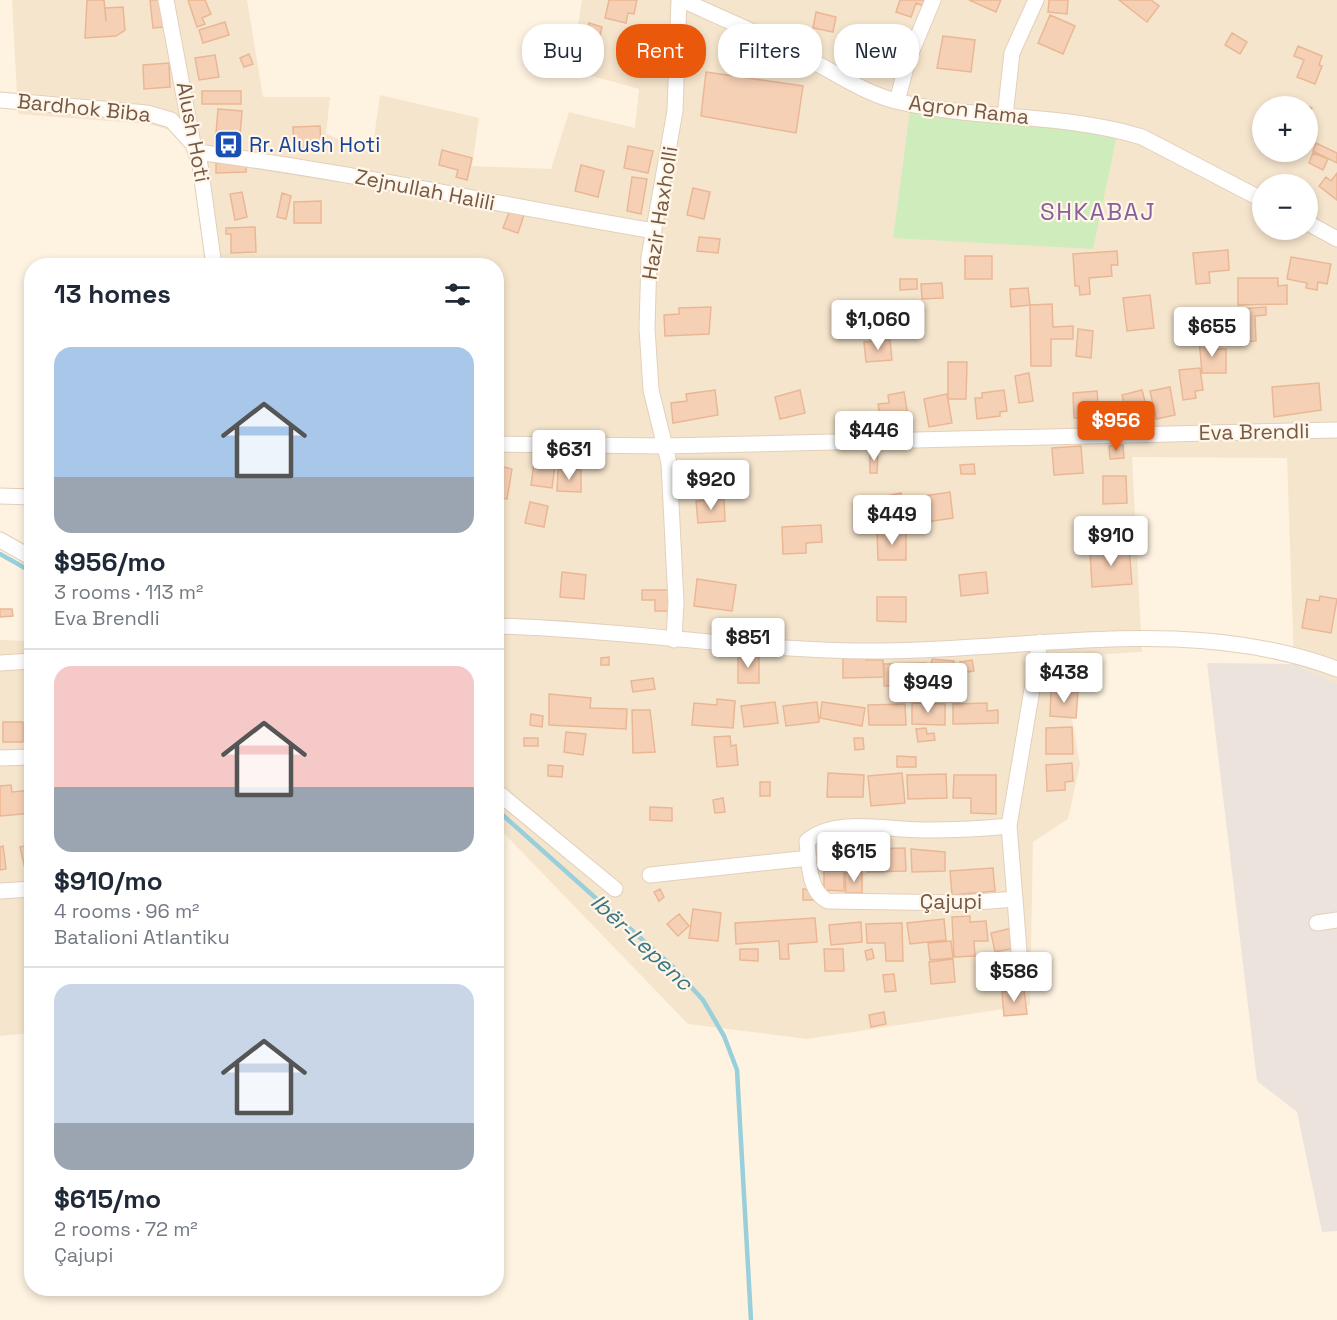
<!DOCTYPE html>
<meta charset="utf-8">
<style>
:root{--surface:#fff;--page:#f6f6f7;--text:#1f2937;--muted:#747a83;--line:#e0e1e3;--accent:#ea580c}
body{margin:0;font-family:"Space Grotesk",sans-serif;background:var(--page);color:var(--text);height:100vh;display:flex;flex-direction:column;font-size:22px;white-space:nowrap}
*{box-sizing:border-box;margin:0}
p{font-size:20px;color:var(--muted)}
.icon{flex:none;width:33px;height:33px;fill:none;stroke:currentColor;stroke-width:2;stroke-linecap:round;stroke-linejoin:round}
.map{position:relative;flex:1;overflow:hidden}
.side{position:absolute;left:24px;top:258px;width:480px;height:1038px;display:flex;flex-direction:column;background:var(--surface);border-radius:24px;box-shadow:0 3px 9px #0003}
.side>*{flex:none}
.banner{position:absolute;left:522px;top:24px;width:570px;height:54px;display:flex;gap:12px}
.controls{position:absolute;left:1252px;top:96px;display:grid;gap:12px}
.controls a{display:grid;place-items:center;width:66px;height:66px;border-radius:50%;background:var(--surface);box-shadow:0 3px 9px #0003;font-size:30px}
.price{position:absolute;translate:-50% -51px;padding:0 14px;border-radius:6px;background:#fff;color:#222;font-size:20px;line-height:39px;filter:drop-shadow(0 2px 3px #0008)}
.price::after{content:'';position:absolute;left:50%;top:36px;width:18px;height:14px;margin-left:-9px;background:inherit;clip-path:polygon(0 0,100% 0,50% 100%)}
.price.active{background:var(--accent);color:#fff}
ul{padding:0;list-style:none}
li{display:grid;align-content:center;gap:12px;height:318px;padding:0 30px}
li+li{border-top:2px solid var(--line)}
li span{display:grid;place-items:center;height:186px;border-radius:18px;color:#555}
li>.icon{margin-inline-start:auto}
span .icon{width:108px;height:108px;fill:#fffc;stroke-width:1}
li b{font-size:26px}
h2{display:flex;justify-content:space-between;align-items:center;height:72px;padding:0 30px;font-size:26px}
.pill{padding:0 21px;border-radius:24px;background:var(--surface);box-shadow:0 3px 9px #0003;font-size:21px;line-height:54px}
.pill.active{background:var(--accent);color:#fff}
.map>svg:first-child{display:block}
.residential{fill:#f6e5cd;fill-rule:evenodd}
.industrial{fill:#ece4dc}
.green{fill:#cfecbd}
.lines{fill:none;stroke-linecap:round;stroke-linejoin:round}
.stream{stroke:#98cfdb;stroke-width:4.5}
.building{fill:#f6d0b5;stroke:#eab794;stroke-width:1.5}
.minor-casing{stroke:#e3cfbb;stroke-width:17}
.minor{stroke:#fff;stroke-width:15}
.labels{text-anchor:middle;stroke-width:4.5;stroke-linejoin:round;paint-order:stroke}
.street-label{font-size:21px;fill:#765845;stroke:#fff6e8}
.transit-label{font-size:21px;fill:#164399;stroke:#fff6e8;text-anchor:start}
.water-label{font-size:22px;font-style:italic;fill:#3b7785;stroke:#fff6e8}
.quarter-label{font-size:24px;letter-spacing:1.5px;fill:#88609b;stroke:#fff6e8}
</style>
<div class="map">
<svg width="1337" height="1320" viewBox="0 0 1337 1320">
<rect width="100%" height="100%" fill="#fef3e0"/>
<!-- residential -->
<path class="residential" d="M12,0H247L263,97H330L326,134L372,152L380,95L479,118L472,166L551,169L569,112L635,128L639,89L571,70L582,0H1337V683L1294,664L1287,458L1132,457L1142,652L1061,657L1080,764L1068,819L1033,842L1030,1005L807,1039L688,1024L497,826L496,266L205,265L193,159L176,132L149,124L18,114ZM1263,106H1308V152H1263ZM1263,184H1308V230H1263Z
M0,640L31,641V1033L0,1036Z"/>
<!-- industrial -->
<path class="industrial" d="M1207,663L1294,664L1337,683V1231L1322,1232L1297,1112L1257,1081Z"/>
<!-- green -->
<path class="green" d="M910,110L1117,135L1093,249L893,238Z"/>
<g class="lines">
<!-- stream -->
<path class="stream" d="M0,554L32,572
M496,809L674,968L703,1000L724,1036L737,1070L751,1320"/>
</g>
<!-- building -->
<path class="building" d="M87,0H104L106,21L105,8L123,7L125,30L116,36L85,38Z
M150,0H161L164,27L153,28Z
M188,0H205L211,14L202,18L205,24L197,27Z
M609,0H637L634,14L628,13L626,23L605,18Z
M900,0H929L926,7L916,3L911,17L896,12Z
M969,0H1001L996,12Z
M1049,0H1068L1067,14L1048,12Z
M1119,0H1151L1159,6L1147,22Z
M816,12L836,17L833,32L813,28Z
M1050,15L1075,26L1063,54L1038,43Z
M225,22L229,35L203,43L199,30Z
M589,23L602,27L596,53L583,49Z
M1232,33L1247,42L1240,54L1225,45Z
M943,36L975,40L971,72L937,68Z
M1298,46L1322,56L1319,65L1322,66L1315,84L1297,77L1304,60L1294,56Z
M249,54L253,64L244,67L240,58Z
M215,55L219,77L199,80L195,58Z
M169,63L170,87L144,89L143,65Z
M706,72L803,86L796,133L701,116Z
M202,91H241V104H202Z
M1288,98L1312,108L1308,117V106H1284Z
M218,109L242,111L240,136L216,133Z
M320,126L321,147L294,149L293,127Z
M1316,143L1337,153V163L1313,151Z
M628,146L653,151L648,173L624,168Z
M442,150L472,158L467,180L456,177L458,170L439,165Z
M1313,153L1328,159L1323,170L1309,163Z
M246,162V172L216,173V163Z
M581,165L604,171L598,197L575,191Z
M1337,173V200L1319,186L1326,177L1331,181Z
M632,177L647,179L641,214L627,211Z
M693,188L710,192L704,219L687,215Z
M242,192L247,217L235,220L230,194Z
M282,193L291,196L286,219L277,217Z
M321,201V223H294V202Z
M510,210L524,215L518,233L503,228Z
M255,227L256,252L231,253V234H226V228Z
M699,237L720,239L718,253L697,251Z
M1228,250L1229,270L1209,272L1210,283L1196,284L1193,253Z
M1117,251L1118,265H1111L1112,276L1089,278L1090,294L1080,295L1079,286H1075L1073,254Z
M965,256H992V279H965Z
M1291,257L1331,264L1327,284L1318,282L1317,290L1306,288L1307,283L1287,279Z
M250,259V266H229V260Z
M1238,278H1278V286L1287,285V304L1238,305Z
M900,279H917V289L900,290Z
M942,283L943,298L922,299L921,284Z
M1028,288L1030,305L1011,307L1010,289Z
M1150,295L1154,328L1127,331L1123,298Z
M1052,304L1053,327L1073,326V339H1051V366H1031L1030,305Z
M711,307L709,334L665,336L664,315L679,314V308Z
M1266,307V315L1255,316L1256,341L1240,342L1238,309Z
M1078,329L1093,331L1091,358L1076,356Z
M1199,339H1210V349H1226V373H1202Z
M890,340L892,360L866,362L864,342Z
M948,362H967L966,399H948Z
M1200,368L1203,390L1195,391L1196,398L1183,400L1179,370Z
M1029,373L1033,401L1019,403L1015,376Z
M1319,383L1321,410L1274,417L1272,387Z
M1170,387L1175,415L1156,419L1150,391Z
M715,390L718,415L673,423L671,403L687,401L686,394Z
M800,390L805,413L780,419L775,397Z
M1004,390L1007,411L1000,412V416L977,419L975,398H982V393Z
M1142,390L1148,412L1127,417L1122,395Z
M1097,391L1099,417L1074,418L1073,393Z
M904,392L908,416L881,421L878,404L889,403L888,395Z
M947,394L952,423L929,427L924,399Z
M1123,445L1124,458L1110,459L1109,446Z
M1081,446L1083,473L1054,475L1052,448Z
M496,448L502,449L499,466L512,469L507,499L496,497Z
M870,452H878L877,473H870Z
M534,463L555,466L552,488L531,485Z
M974,464L975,474H961L960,465Z
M558,469L581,470V492L557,491Z
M1103,476H1126L1127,503L1103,504Z
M950,492L953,518L927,522L924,496Z
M901,493L906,517L883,522L877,498Z
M724,499L725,521L698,523L696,501Z
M530,502L548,506L544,527L525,523Z
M821,525L822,542L806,543V553L783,554L782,527Z
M877,532H906V560H878Z
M1129,547L1132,584L1092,587L1090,550Z
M562,572L586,575L584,599L560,597Z
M986,572L988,593L961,596L959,575Z
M697,579L736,585L732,611L694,606Z
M642,590H672V611H655V600H642Z
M1320,596L1337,599L1331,633L1302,628L1307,599L1319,601Z
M877,597H906V622L877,621Z
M0,609H12L13,616L0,617Z
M866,654V660H883L884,677L843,678V655Z
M738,655L759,656V683H738Z
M496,656H503L502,678H496Z
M609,657V665H601V658Z
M932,659L954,661L953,669L948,668L947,676L930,674Z
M972,660L974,671L962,673L960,662Z
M926,663V676L907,677V685L884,686V664Z
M653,678L655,689L633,692L631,681Z
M496,680H502V694H496Z
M1051,691L1078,692L1076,718L1050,716Z
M549,694L591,698L590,708L627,709L626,729L549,725Z
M717,699L735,701L733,728L692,725L694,703L717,705Z
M775,702L778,723L744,727L741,706Z
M817,702L819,722L786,726L783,706Z
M822,702L865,708L862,726L820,718Z
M912,703L945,704V725L912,724Z
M987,703V711L998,710V723L953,724V704Z
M905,704L906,725H869L868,705Z
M632,710H650L655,752L633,753Z
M531,714L543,716L542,727L530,725Z
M3,722H23V742H3Z
M1072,727L1073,754H1046V728Z
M926,728L927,734L934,733L935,740L918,742L916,729Z
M566,732L586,734L583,755L564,752Z
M730,736L731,746L736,745L738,765L717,767L714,737Z
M524,738H538V746H524Z
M854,738H863L864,749L855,750Z
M897,756L916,757V767H897Z
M1072,763L1073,781L1065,782V790L1047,791L1046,765Z
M548,765L563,766L562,777L548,776Z
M828,773L864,775L863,797H827Z
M902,773L905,803L871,806L868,776Z
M946,774L947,798L908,799L907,775Z
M954,775H996V814L971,813V798H953Z
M760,782H770V796H760Z
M11,785L12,792L32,790V813L0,816V786Z
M723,798L725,812L715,813L713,800Z
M650,807L672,808V821L650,820Z
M872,831H886L885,847H872Z
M835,832L838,846L819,849L817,835Z
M32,844V871L26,873L20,847Z
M3,846L6,869L0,870V847Z
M861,847L862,868L827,870L826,849Z
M905,848L906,871L867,872L866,849Z
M911,849L945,852V871L912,872Z
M993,868L995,891L952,895L950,871Z
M824,871H844V891L824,890Z
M862,872V893H846L845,873Z
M660,889L664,897L659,901L654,892Z
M803,889L814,890V900H803Z
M693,909L721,913L718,941L689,938Z
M679,914L689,926L678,936L667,924Z
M970,916V922L986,921L988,941H974L975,956L954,957L952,917Z
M815,918L817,942L788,944L789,959H780L779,941L736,944L735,923Z
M944,919L946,940L910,944L907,923Z
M861,922L862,942L831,945L829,925Z
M902,923L903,961H886L885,943H867L866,924Z
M1012,928L1016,948L995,952L991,933Z
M951,941L953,958L930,960L928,943Z
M740,949H758V961L740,960Z
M824,949H843L844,971H825Z
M872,949L874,958L867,960L865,951Z
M953,959L955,982L931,984L929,962Z
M894,974L896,991L885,992L883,975Z
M1024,989L1027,1014L1004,1016L1002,992Z
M884,1012L886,1024L871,1027L869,1015Z"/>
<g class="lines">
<defs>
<path id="minor" d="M166,0L193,144L200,165L214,266
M682,0C722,18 762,35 801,55C833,71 864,94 900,102C979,120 1064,113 1142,137L1263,200
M0,100L147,113L171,120L191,142
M897,101L908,60L933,0
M1005,116L1012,53L1036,0
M197,152C350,172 501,205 654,231
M1308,223L1337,239
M496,444L666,446L1337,430
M0,496L32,497
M0,540L32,558
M496,626C625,629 753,652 882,651C1033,650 1191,614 1337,669
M674,640L676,602L669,463L651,390L647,328L649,257L675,111L679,0
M0,663L32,661
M0,758L32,757
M496,791L615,889
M1009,826C981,829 953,830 925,830C889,831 837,816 807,841C809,861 808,892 828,901L965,903L1015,899L1009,826L1040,642
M650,875L809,858
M0,891L32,889
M1015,899L1019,951L1018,974
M1317,923L1337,920"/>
</defs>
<!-- minor casing -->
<use href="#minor" class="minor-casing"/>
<!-- minor -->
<use href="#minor" class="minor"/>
</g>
<!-- icons -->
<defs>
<symbol id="bus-square" viewBox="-11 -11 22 22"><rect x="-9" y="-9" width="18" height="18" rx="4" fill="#1a4fb4" stroke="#fff6e8"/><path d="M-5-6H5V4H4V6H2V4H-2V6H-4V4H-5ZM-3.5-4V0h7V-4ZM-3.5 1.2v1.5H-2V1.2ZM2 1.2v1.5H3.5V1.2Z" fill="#fff"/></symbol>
</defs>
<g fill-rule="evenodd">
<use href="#bus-square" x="212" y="128" width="33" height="33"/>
</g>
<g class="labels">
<!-- street labels -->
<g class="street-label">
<text transform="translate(84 108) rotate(6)" y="7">Bardhok Biba</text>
<text transform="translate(969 110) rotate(7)" y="7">Agron Rama</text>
<text transform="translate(193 132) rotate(79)" y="7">Alush Hoti</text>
<text transform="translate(425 190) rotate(11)" y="7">Zejnullah Halili</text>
<text transform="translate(660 213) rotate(-81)" y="7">Hazir Haxholli</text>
<text transform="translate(1254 432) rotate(-1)" y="7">Eva Brendli</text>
<text x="951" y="909">Çajupi</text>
</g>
<!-- transit labels -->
<g class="transit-label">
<text x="249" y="152">Rr. Alush Hoti</text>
</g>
<!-- water labels -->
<g class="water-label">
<text transform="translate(642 942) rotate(43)" y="8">Ibër-Lepenc</text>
</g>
<!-- quarter labels -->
<g class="quarter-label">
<text x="1098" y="220">SHKABAJ</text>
</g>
</g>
</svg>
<div class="controls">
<a>+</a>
<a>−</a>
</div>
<b class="price" style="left:878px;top:351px">$1,060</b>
<b class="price" style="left:1212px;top:358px">$655</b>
<b class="price active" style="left:1116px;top:452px">$956</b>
<b class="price" style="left:874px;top:462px">$446</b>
<b class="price" style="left:569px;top:481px">$631</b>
<b class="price" style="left:711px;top:511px">$920</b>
<b class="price" style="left:892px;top:546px">$449</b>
<b class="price" style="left:1111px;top:567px">$910</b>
<b class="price" style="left:748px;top:669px">$851</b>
<b class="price" style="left:1064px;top:704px">$438</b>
<b class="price" style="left:928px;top:714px">$949</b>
<b class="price" style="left:854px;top:883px">$615</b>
<b class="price" style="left:1014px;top:1003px">$586</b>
<div class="banner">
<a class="pill">Buy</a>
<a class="pill active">Rent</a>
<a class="pill">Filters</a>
<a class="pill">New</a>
</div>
<section class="side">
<h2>13 homes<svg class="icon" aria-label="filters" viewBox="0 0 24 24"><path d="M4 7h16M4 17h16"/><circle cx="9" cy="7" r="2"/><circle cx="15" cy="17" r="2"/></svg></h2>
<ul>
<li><span style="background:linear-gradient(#a9c7e8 70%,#9aa5b1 0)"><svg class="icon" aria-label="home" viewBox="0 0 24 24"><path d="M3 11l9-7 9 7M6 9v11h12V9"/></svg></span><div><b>$956/mo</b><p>3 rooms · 113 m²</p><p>Eva Brendli</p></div></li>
<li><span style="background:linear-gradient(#f6c9c9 65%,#9aa5b1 0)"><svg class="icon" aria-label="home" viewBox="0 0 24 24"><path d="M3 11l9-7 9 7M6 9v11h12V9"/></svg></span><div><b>$910/mo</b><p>4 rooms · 96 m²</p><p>Batalioni Atlantiku</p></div></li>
<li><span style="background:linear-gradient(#c9d6e8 75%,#9aa5b1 0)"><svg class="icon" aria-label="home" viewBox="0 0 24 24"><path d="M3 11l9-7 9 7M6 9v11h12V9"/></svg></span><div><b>$615/mo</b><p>2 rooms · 72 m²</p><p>Çajupi</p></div></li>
</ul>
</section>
</div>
